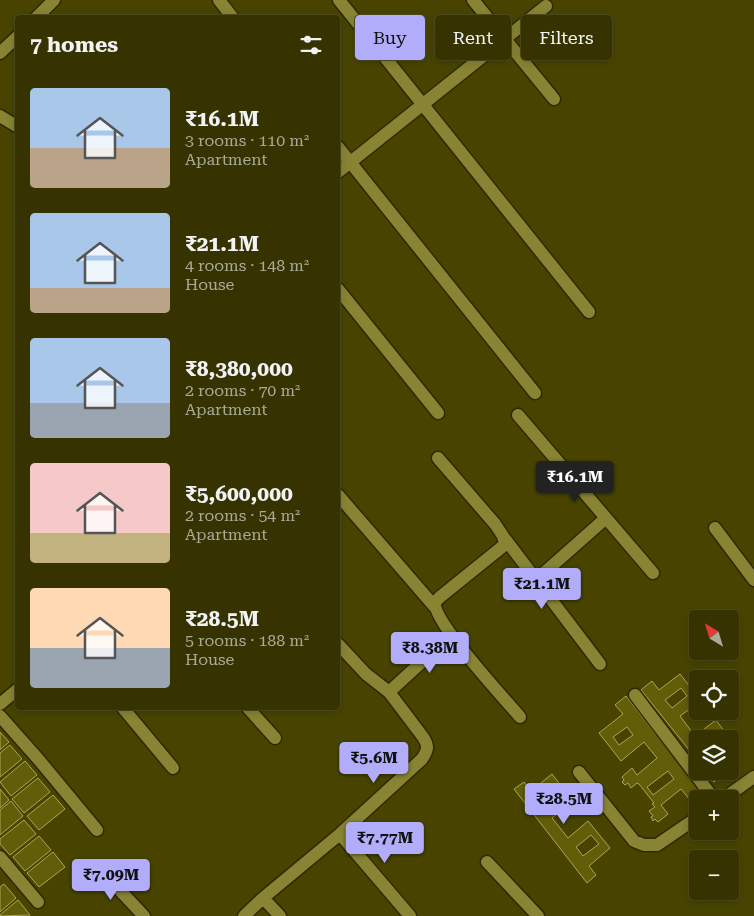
<!DOCTYPE html>
<meta charset="utf-8">
<style>
:root{--surface:#363300;--page:#3d3b0a;--text:#f1f3f6;--muted:#aa9;--line:#504e22;--accent:#b1adfa}
body{margin:0;font-family:"Roboto Serif",serif;background:var(--page);color:var(--text);height:100vh;display:flex;flex-direction:column;font-size:19px;white-space:nowrap}
*{box-sizing:border-box;margin:0}
p{font-size:16px;color:var(--muted)}
.icon{flex:none;width:28px;height:28px;fill:none;stroke:currentColor;stroke-width:2;stroke-linecap:round;stroke-linejoin:round}
.map{position:relative;flex:1;overflow:hidden}
.side{position:absolute;left:15px;top:15px;width:325px;height:695px;display:flex;flex-direction:column;background:var(--surface);border-radius:5px;box-shadow:0 2px 8px #0003,0 0 0 1px var(--line)}
.side>*{flex:none}
.top-card{position:absolute;left:355px;top:15px;width:324px;height:45px;display:flex;gap:10px}
.needle{width:32px;rotate:322deg}
.buttons{position:absolute;left:689px;top:610px;display:grid;gap:10px}
.buttons a{display:grid;place-items:center;width:50px;height:50px;border-radius:5px;background:var(--surface);box-shadow:0 2px 8px #0003,0 0 0 1px var(--line);font-size:25px}
.price{position:absolute;translate:-50% -42px;padding:0 11px;border-radius:5px;background:var(--accent);color:#111;font-size:16px;line-height:32px;filter:drop-shadow(0 1px 2px #0008)}
.price::after{content:'';position:absolute;left:50%;top:30px;width:15px;height:11px;margin-left:-8px;background:inherit;clip-path:polygon(0 0,100% 0,50% 100%)}
.price.active{background:#222;color:#fff}
ul{padding:0;list-style:none}
li{display:flex;align-items:center;gap:15px;height:125px;padding:0 15px}
li span{display:grid;place-items:center;flex:none;width:140px;height:100px;border-radius:5px;color:#555}
li>.icon{margin-inline-start:auto}
span .icon{width:60px;height:60px;fill:#fffc;stroke-width:1}
li b{font-size:21px}
h2{display:flex;justify-content:space-between;align-items:center;height:60px;padding:0 15px;font-size:21px}
.tag{padding:0 18px;border-radius:5px;background:var(--surface);box-shadow:0 2px 8px #0003,0 0 0 1px var(--line);font-size:18px;line-height:45px}
.tag.active{background:var(--accent);color:#111}
.map>svg:first-child{display:block}
.building{fill:#625d08;stroke:#aba756;fill-rule:evenodd}
.lines{fill:none;stroke-linecap:round;stroke-linejoin:round}
.minor-casing{stroke:#2d2a00;stroke-width:15}
.minor{stroke:#898433;stroke-width:12}
</style>
<div class="map">
<svg width="754" height="916" viewBox="0 0 754 916">
<rect width="100%" height="100%" fill="#484400"/>
<!-- building -->
<path class="building" d="M680,674L698,697V703L680,716L695,736L716,720L737,749L730,754V739H721L718,735L713,739H698V761L641,690L652,681L659,690ZM681,688L687,696L672,708L665,700Z
M626,696L701,792L690,800L681,789L661,805L668,814L658,822L655,819L653,821L651,817L653,816L649,811L655,807L652,804L654,803L639,784L637,783L631,788L628,783L625,785L622,782L624,780L622,777L632,768L637,775L657,758L644,742L621,761L599,733L623,714L615,705ZM627,727L633,735L619,745L613,737ZM668,771L674,779L653,795L647,787Z
M0,732L9,742L0,750Z
M10,745L22,759L0,777V753Z
M25,761L37,775L11,796L0,782Z
M705,771H723L724,773L714,782Z
M552,774L573,801L552,818L568,838L588,821L610,848L589,866L596,875L587,883L514,789L524,782L531,791ZM554,788L561,798L545,809L538,800ZM591,835L599,844L583,856L576,847Z
M38,778L50,792L24,813L12,799Z
M0,789L9,800L0,808Z
M53,795L65,809L39,830L27,816Z
M11,801L23,816L0,835V810Z
M24,820L36,834L10,855L0,844V839Z
M39,836L51,850L25,871L13,857Z
M53,852L65,867L39,887L27,873Z
M4,884L16,898L0,912V887Z
M18,900L30,915L0,916V915Z"/>
<g class="lines">
<defs>
<path id="minor" d="M219,0L233,18
M339,0L589,312
M473,0L554,99
M36,18L54,0
M0,53L18,36
M0,116L18,127
M338,147L535,393
M338,172L546,6
M338,289L438,413
M518,415L653,573
M438,458L495,524L503,536L505,544L502,547L440,597L435,602C432,621 505,699 520,717
M338,495L434,606
M715,528L754,580
M506,540L600,664
M536,580L606,518
M389,692L451,635
M635,695L714,799
M0,704L18,689
M123,708L173,768
M248,708L275,738
M0,716L39,760L97,830
M579,772L634,841L644,845H657L698,817
M723,799L754,777
M340,834L410,916
M0,857L38,902
M487,862L538,916
M99,868L144,916
M263,898L280,916
M244,916L263,898L340,834L422,759C428,750 429,746 423,737L389,692L366,674L338,644"/>
</defs>
<!-- minor casing -->
<use href="#minor" class="minor-casing"/>
<!-- minor -->
<use href="#minor" class="minor"/>
</g>
</svg>
<div class="buttons">
<a><svg class="needle" viewBox="-14 -14 28 28"><path d="M0-13l5 13h-10z" fill="#e53935"/><path d="M0 13l5-13h-10z" fill="#aa9"/></svg></a>
<a><svg class="icon" aria-label="locate" viewBox="0 0 24 24"><circle cx="12" cy="12" r="6"/><path d="M12 2v4M12 18v4M2 12h4M18 12h4"/></svg></a>
<a><svg class="icon" aria-label="layers" viewBox="0 0 24 24"><path d="M12 4l9 5-9 5-9-5zM3 14l9 5 9-5"/></svg></a>
<a>+</a>
<a>−</a>
</div>
<b class="price active" style="left:575px;top:503px">₹16.1M</b>
<b class="price" style="left:542px;top:610px">₹21.1M</b>
<b class="price" style="left:430px;top:674px">₹8.38M</b>
<b class="price" style="left:374px;top:784px">₹5.6M</b>
<b class="price" style="left:564px;top:825px">₹28.5M</b>
<b class="price" style="left:385px;top:864px">₹7.77M</b>
<b class="price" style="left:111px;top:901px">₹7.09M</b>
<div class="top-card">
<a class="tag active">Buy</a>
<a class="tag">Rent</a>
<a class="tag">Filters</a>
</div>
<section class="side">
<h2>7 homes<svg class="icon" aria-label="filters" viewBox="0 0 24 24"><path d="M4 7h16M4 17h16"/><circle cx="9" cy="7" r="2"/><circle cx="15" cy="17" r="2"/></svg></h2>
<ul>
<li><span style="background:linear-gradient(#a9c7e8 60%,#b9a48a 0)"><svg class="icon" aria-label="home" viewBox="0 0 24 24"><path d="M3 11l9-7 9 7M6 9v11h12V9"/></svg></span><div><b>₹16.1M</b><p>3 rooms · 110 m²</p><p>Apartment</p></div></li>
<li><span style="background:linear-gradient(#a9c7e8 75%,#b9a48a 0)"><svg class="icon" aria-label="home" viewBox="0 0 24 24"><path d="M3 11l9-7 9 7M6 9v11h12V9"/></svg></span><div><b>₹21.1M</b><p>4 rooms · 148 m²</p><p>House</p></div></li>
<li><span style="background:linear-gradient(#a9c7e8 65%,#9aa5b1 0)"><svg class="icon" aria-label="home" viewBox="0 0 24 24"><path d="M3 11l9-7 9 7M6 9v11h12V9"/></svg></span><div><b>₹8,380,000</b><p>2 rooms · 70 m²</p><p>Apartment</p></div></li>
<li><span style="background:linear-gradient(#f6c9c9 70%,#c2b280 0)"><svg class="icon" aria-label="home" viewBox="0 0 24 24"><path d="M3 11l9-7 9 7M6 9v11h12V9"/></svg></span><div><b>₹5,600,000</b><p>2 rooms · 54 m²</p><p>Apartment</p></div></li>
<li><span style="background:linear-gradient(#ffd9b3 60%,#9aa5b1 0)"><svg class="icon" aria-label="home" viewBox="0 0 24 24"><path d="M3 11l9-7 9 7M6 9v11h12V9"/></svg></span><div><b>₹28.5M</b><p>5 rooms · 188 m²</p><p>House</p></div></li>
</ul>
</section>
</div>
